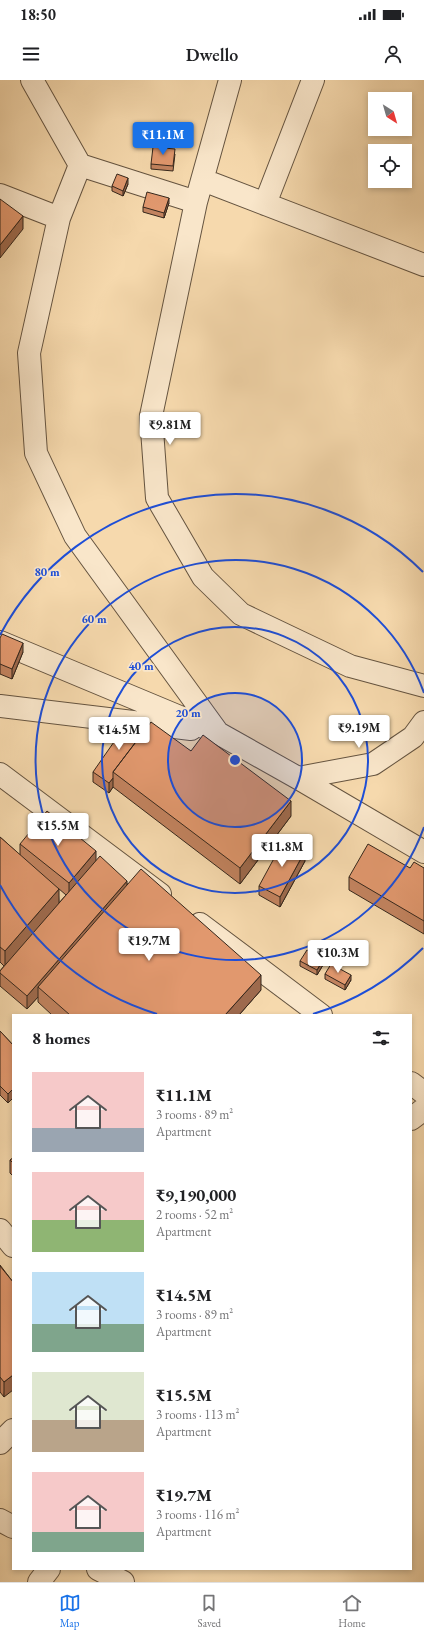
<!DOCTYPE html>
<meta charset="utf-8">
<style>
:root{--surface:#fff;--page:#f6f6f6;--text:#202124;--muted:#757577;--line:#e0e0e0;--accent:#1a73e8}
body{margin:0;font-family:"EB Garamond",serif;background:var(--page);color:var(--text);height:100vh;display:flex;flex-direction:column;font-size:15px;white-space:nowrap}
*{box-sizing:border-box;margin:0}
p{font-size:13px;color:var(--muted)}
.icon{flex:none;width:22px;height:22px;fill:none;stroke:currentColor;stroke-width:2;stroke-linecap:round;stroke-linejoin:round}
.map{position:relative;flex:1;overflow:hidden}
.details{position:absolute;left:12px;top:934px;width:400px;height:556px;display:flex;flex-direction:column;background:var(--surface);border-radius:0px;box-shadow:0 2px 6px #0003}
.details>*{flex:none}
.needle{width:26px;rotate:143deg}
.buttons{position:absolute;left:368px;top:12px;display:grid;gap:8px}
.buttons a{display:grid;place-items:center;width:44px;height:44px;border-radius:0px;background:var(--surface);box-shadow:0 2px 6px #0003;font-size:20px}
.price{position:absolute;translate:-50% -34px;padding:0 9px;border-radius:4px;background:#fff;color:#222;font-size:13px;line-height:26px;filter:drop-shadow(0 1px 2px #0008)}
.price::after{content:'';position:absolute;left:50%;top:24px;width:12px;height:9px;margin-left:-6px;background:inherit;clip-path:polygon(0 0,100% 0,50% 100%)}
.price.current{background:var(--accent);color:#fff}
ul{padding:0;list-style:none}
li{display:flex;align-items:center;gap:12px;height:100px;padding:0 20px}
li span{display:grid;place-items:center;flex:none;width:112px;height:80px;border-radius:0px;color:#555}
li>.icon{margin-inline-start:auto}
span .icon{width:48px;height:48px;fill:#fffc;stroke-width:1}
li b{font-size:17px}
h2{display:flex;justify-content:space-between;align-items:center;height:48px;padding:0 20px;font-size:17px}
.status{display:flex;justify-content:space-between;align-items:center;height:28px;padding:0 20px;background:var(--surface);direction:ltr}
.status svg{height:11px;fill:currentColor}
header{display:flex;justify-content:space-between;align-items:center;height:52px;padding:0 20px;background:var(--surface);font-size:18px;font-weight:600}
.menu{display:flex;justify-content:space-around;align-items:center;height:56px;border-top:1px solid var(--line);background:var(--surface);font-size:11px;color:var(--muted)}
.menu a{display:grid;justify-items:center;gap:2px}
.menu .current{color:var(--accent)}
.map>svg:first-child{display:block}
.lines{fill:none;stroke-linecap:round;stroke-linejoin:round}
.minor-casing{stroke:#655440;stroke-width:24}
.minor{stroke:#f9e6ca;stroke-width:22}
.wall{fill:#c2835f;stroke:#35271c;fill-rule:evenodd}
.shaded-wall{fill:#9e6a4d;stroke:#35271c}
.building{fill:#e1986e;stroke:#35271c}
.ring{fill:none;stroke:#1d4ed8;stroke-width:2}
.centre{fill:#1d4ed8;stroke:#f9e6ca;stroke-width:2}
.ring-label{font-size:12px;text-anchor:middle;font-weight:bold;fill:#1d4ed8;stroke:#f9e6ca;stroke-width:3.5;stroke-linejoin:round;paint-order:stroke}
</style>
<div class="status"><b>18:50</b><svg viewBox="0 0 49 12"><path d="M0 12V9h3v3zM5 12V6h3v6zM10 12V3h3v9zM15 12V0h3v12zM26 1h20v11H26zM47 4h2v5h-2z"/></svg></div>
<header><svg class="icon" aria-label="menu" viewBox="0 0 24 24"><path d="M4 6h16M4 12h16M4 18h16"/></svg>Dwello<svg class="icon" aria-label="person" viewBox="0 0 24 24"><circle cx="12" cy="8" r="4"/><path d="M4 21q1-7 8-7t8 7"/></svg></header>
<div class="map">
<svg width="424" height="1502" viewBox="0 0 424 1502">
<rect width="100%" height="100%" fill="#f6d9ad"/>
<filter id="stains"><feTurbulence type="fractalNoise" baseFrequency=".005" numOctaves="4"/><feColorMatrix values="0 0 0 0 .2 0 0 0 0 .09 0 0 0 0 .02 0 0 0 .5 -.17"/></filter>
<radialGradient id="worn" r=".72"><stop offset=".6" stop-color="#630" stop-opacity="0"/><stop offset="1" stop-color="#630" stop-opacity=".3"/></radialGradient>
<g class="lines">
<defs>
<path id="minor" d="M32,0L80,85L196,122
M230,0L196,122L151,336L157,418L203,497L241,534L350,586L424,606
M80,85L59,138L29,273L36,373L75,456L218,653
M203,100L424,185
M0,115L59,138
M265,124L313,0
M0,562L218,653L298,698L424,772
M0,626L191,649
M0,694L160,814
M298,698L373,684L413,657L424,642
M200,844L321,935
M411,1003L424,1013
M411,1039L424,1029
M0,1150L13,1166
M0,1363L13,1350
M0,1440L13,1447
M98,1489L123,1502
M39,1502L49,1489"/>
</defs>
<!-- minor casing -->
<use href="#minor" class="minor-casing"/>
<!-- minor -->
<use href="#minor" class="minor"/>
</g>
<!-- wall -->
<path class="wall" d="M175,74L173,91L151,89V84Z
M128,104L123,116L112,111V106Z
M169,123L164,138L143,132V127Z
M0,558L23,572L12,599L0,594Z
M145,650L191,671L291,736L240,804L113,707L109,713L93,702V692Z
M0,757L20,775V764L96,781L127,805L261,910L239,935H52L38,922V917L27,929L0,906V891L4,886L0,882ZM58,808L66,815L59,823Z
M305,781L280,827L259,815V806Z
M410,788H424V854L349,810V797Z
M300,881L323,885L317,895L300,886Z
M325,894L351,900L345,910L325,899Z
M0,951L13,965L8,1023L0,1015Z
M13,1078V1096L10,1093V1080Z
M0,1185L13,1202L4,1317L0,1312Z"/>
<!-- shaded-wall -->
<path class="shaded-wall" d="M128,98V104L123,116V111Z
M169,118V123L164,138V133Z
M23,136V149L0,178V165Z
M23,563V572L12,599V589Z
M113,698V707L109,713V703Z
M291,721V736L240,804V788Z
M96,771V784L69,816V803Z
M305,771V781L280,827V817Z
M127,801V814L38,907V917L27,929V916Z
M59,809V824L5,886V871Z
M323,880V885L317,895V890Z
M261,895V910L239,935H225Z
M351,895V900L345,910V905Z
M13,1009V1018L8,1023V1014Z
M13,1295V1310L4,1317V1302Z"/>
<!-- building -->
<path class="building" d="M153,67L175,69L173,86L151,84Z
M117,94L128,98L123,111L112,106Z
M147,112L169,118L164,133L143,127Z
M0,119L23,136L0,165Z
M2,554L23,563L12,589L0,584V558Z
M130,639L145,650L113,692V698L109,703L93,692Z
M151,642L191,671L203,655L291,721L240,788L113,692Z
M47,731L96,771L69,803L20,764Z
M0,757L59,809L5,871L0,867Z
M284,760L305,771L280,817L259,806Z
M368,764L410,788L414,782L424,788V841L349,797Z
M100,776L127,801L27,916L0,893V891Z
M141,789L261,895L225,935H70L38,907Z
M307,870L323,880L317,890L300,881Z
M331,884L351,895L345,905L325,894Z
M0,951L13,965V1009L8,1014L0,1006Z
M13,1078V1083L10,1080Z
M0,1186L13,1202V1295L4,1302L0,1297Z"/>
<!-- distance rings -->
<circle cx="235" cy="680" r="67" fill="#1d4ed8" fill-opacity=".12"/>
<g class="ring">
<circle cx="235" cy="680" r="67"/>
<circle cx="235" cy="680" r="133"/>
<path d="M424 747A200 200 0 1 1 424 613"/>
<path d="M423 868A266 266 0 0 1 313 934M157 934A266 266 0 0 1 0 805M0 555A266 266 0 0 1 423 492"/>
</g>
<circle cx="235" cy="680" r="6" class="centre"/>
<g class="ring-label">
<text x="47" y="496">80 m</text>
<text x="94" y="543">60 m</text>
<text x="141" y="590">40 m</text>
<text x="188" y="637">20 m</text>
</g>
<rect width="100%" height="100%" filter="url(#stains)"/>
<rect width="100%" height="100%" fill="url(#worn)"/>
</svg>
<div class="buttons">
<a><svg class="needle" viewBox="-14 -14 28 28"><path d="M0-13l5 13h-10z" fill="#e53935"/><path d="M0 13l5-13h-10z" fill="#757577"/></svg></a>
<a><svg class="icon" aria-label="locate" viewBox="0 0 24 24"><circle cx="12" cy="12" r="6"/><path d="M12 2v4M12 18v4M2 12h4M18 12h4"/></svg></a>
</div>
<b class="price current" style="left:163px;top:76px">₹11.1M</b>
<b class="price" style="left:170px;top:366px">₹9.81M</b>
<b class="price" style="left:359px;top:669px">₹9.19M</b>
<b class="price" style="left:119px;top:671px">₹14.5M</b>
<b class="price" style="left:58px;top:767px">₹15.5M</b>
<b class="price" style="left:282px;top:788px">₹11.8M</b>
<b class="price" style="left:149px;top:882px">₹19.7M</b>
<b class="price" style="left:338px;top:894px">₹10.3M</b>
<section class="details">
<h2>8 homes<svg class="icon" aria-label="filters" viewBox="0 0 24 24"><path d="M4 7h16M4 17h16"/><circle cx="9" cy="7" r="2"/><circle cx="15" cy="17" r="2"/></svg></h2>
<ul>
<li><span style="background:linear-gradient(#f6c9c9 70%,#9aa5b1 0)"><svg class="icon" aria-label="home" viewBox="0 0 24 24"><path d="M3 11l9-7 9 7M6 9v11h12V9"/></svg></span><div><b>₹11.1M</b><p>3 rooms · 89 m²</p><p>Apartment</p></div></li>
<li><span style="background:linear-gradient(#f6c9c9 60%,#8fb573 0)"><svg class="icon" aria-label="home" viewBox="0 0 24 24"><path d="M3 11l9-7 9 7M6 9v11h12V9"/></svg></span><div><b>₹9,190,000</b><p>2 rooms · 52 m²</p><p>Apartment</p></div></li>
<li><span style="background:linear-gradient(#bfe0f5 65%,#7fa58c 0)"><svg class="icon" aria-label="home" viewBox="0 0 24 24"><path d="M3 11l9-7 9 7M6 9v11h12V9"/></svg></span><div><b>₹14.5M</b><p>3 rooms · 89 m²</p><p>Apartment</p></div></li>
<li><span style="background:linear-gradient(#dfe7d0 60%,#b9a48a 0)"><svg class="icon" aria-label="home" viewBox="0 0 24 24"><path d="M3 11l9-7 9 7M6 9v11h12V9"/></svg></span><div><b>₹15.5M</b><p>3 rooms · 113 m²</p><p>Apartment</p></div></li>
<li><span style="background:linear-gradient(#f6c9c9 75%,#7fa58c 0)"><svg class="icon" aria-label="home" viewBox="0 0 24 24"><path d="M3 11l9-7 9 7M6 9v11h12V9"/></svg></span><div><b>₹19.7M</b><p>3 rooms · 116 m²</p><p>Apartment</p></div></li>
</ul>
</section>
</div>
<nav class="menu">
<a class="current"><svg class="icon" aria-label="map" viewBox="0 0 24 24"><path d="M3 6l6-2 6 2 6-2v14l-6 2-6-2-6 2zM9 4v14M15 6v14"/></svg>Map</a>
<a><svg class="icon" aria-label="saved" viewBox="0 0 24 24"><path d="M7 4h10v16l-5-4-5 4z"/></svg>Saved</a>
<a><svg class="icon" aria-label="home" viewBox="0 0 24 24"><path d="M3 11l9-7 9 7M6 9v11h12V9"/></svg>Home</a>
</nav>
